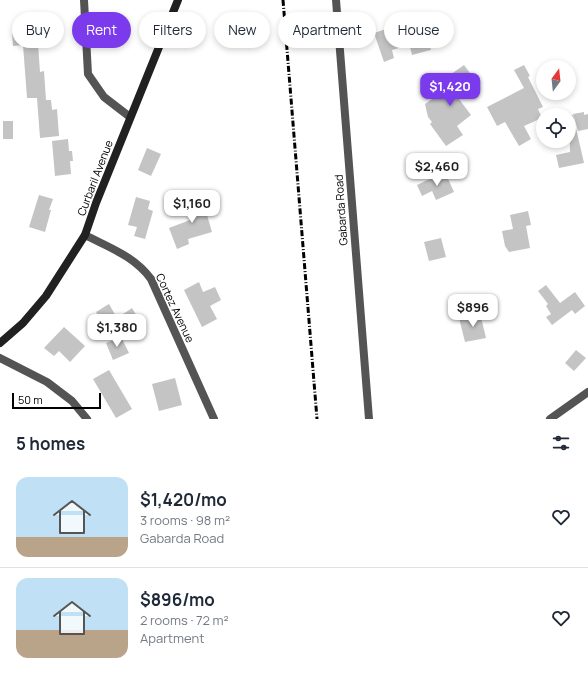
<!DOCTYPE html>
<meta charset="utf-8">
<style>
:root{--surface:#fff;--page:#f2f2f3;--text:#1f2937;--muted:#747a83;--line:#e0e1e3;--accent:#7c3aed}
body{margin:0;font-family:Manrope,sans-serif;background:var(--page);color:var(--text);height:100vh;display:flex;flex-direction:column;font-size:15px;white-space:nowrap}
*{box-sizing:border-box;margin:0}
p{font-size:13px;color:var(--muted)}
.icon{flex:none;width:22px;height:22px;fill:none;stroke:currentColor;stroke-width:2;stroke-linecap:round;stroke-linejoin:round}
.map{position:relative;height:419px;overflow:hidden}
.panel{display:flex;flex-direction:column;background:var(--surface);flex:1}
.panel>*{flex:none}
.banner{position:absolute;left:12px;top:12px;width:564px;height:36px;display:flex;gap:8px}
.needle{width:26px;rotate:15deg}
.buttons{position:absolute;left:536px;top:60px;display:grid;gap:8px}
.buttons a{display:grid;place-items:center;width:40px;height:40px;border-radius:50%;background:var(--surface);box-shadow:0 2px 6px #0003;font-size:20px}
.scale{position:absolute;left:12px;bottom:10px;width:89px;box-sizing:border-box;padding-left:4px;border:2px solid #000;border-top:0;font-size:11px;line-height:14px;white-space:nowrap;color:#000;-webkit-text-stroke:3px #fff;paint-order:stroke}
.price{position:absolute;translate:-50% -34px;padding:0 9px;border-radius:8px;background:#fff;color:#222;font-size:13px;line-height:26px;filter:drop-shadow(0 1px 2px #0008)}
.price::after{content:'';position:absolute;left:50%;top:24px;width:12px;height:9px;margin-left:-6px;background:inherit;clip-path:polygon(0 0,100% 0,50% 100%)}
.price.current{background:var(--accent);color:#fff}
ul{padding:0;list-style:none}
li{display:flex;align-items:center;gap:12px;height:100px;padding:0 16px}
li+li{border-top:1px solid var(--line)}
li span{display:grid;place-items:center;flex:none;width:112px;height:80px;border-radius:12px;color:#555}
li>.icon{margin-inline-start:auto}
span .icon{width:48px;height:48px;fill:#fffc;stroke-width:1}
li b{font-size:17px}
h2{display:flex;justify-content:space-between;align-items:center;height:48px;padding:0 16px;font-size:17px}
.chip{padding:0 14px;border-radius:18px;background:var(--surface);box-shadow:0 2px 6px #0003;font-size:14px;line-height:36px}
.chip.current{background:var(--accent);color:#fff}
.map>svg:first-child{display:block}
.building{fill:#c4c4c4}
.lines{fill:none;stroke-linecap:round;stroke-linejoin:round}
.street{stroke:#545454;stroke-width:8}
.secondary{stroke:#212121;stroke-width:8}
.rail{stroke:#000;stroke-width:3;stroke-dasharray:6 2 1 2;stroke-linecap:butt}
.labels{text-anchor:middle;stroke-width:3;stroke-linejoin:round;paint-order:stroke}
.street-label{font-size:11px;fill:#000;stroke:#fff}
</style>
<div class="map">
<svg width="588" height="419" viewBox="0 0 588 419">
<rect width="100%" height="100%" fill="#fff"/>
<!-- building -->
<path class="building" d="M58,21L60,42L38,44L40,72L44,71L46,100H51L52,110L57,109L59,136L40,138L37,98H27L23,45L13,46L12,33L31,32L30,23Z
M392,27L399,48L392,50L394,58L384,62L374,33Z
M426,35L427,38H428L431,50L412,55L408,39Z
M464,65L476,81L456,95L471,115L457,126L463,135L446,146L430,124L432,122L428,117L425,104L449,87L444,79Z
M524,65L530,76L528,77L543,107L538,109L542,118L524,126L531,139L519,146L505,122L497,126L487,107L524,88L514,70Z
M584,112V115L588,114V129L578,131L573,114Z
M573,115L584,163L559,168L556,155L570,152L569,116Z
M3,121H13V139H3Z
M68,139L69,151H72L73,161H70L71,174L55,176L52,141Z
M147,148L161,154L151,176L138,170Z
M445,172L454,192L436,200L432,191L422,196L417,185Z
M39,195L53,199L49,210H51L45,232L29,227Z
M136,197L150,201L148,209L153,211L145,239L134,236L137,227L128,225Z
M205,197L207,207L205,208L212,232L188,239L189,244L177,249L169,228L190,220L187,202L196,201L195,199Z
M528,211L531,225L526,226L530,248L509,252L505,246L502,231L513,229L510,215Z
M441,238L446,257L429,261L424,242Z
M199,282L203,292L215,287L221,300L210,306L217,319L202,327L184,290Z
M546,285L560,303L575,292L585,306L575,314L572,310L552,325L546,317L551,314L546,306L548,304L538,291Z
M109,304L117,318L132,308L141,323L114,340L96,312Z
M480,313L486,338L465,342L459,318Z
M64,327L85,346L70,362L59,351L54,356L44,348Z
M121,337L129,353L113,360L106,343Z
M576,350L586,358L574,371L565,363Z
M109,370L132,409L116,418L93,379Z
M175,378L182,405L159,411L152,384Z"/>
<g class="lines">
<!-- street -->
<path class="street" d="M84,0L88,74L104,97L130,117
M336,0L369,419
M85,235C110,248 134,256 151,279L214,419
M0,358L47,382L72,401L87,419
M550,419L588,392"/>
<!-- secondary -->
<path class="secondary" d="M0,343L23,323L46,296L85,235L96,203L178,0"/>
<!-- rail -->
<path class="rail" d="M283,0L317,419"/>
</g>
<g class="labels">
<!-- street labels -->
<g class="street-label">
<text transform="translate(95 178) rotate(-69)" y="4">Curbaril Avenue</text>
<text transform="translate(341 210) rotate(-94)" y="4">Gabarda Road</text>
<text transform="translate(175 308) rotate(65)" y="4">Cortez Avenue</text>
</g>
</g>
</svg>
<div class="buttons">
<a><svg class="needle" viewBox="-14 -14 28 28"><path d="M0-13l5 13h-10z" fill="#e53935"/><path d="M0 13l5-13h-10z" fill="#747a83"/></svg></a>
<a><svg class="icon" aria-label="locate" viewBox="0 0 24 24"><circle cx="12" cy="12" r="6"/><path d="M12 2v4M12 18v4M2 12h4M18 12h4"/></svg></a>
</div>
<div class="scale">50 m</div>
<b class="price current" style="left:450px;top:107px">$1,420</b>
<b class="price" style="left:437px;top:187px">$2,460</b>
<b class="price" style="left:192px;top:224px">$1,160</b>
<b class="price" style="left:473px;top:328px">$896</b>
<b class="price" style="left:117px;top:348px">$1,380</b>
<div class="banner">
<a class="chip">Buy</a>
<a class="chip current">Rent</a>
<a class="chip">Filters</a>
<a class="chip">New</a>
<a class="chip">Apartment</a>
<a class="chip">House</a>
</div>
</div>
<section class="panel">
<h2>5 homes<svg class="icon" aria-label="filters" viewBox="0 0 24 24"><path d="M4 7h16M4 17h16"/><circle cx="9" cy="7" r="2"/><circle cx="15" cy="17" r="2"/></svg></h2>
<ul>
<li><span style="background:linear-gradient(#bfe0f5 75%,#b9a48a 0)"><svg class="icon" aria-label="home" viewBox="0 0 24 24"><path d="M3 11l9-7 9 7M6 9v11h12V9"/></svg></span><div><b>$1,420/mo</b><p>3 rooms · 98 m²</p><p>Gabarda Road</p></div><svg class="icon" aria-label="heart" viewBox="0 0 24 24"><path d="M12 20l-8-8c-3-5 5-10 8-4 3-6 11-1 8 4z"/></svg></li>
<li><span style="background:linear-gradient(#bfe0f5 65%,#b9a48a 0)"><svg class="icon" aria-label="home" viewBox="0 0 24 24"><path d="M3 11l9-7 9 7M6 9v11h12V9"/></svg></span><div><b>$896/mo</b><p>2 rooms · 72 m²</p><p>Apartment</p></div><svg class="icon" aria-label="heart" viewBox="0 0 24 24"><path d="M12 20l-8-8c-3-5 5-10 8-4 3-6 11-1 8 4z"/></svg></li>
</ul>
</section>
